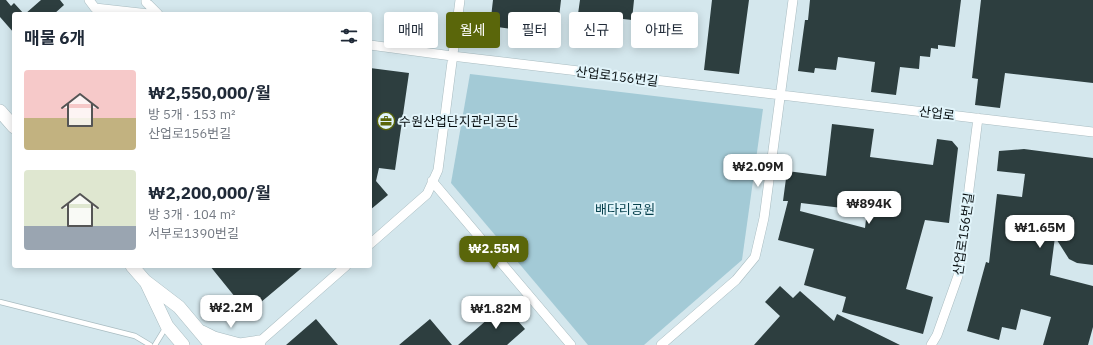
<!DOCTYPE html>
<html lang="ko">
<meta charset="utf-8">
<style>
:root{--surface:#fff;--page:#f2f2f3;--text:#1f2937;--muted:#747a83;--accent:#5a660a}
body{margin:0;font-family:"IBM Plex Sans","Noto Sans KR",sans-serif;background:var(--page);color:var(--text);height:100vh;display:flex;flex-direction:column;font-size:15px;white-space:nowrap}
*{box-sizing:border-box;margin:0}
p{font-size:13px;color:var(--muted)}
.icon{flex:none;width:22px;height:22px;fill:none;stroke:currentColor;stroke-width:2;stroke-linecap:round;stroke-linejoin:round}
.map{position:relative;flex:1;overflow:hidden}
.drawer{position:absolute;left:12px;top:12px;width:360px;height:256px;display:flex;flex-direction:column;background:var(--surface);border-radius:4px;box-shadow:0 2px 10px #0003}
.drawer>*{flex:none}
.top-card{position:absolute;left:384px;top:12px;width:380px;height:36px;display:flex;gap:8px}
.price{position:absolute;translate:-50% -34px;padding:0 9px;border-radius:8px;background:#fff;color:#222;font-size:13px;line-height:26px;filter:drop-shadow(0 1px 2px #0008)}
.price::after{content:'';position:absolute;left:50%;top:24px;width:12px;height:9px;margin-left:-6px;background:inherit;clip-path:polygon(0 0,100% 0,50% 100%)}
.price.current{background:var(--accent);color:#fff}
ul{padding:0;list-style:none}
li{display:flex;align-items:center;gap:12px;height:100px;padding:0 12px}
li span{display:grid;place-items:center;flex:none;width:112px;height:80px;border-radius:4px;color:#555}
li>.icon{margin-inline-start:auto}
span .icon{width:48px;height:48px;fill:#fffc;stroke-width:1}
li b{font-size:17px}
h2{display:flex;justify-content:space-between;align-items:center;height:48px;padding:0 12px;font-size:17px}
.chip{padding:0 14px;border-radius:4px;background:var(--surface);box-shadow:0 2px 10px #0003;font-size:14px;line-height:36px}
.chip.current{background:var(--accent);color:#fff}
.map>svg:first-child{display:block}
.green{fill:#a3cad6}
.building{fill:#2d3e3f;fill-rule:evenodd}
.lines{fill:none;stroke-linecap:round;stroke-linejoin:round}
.lane-casing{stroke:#a9bcc1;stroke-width:6}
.street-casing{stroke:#a9bcc1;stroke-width:10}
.secondary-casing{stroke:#a9bcc1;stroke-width:14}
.lane{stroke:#fff;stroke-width:4.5}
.street{stroke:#fff;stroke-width:9}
.secondary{stroke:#fff;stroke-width:13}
.labels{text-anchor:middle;stroke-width:4;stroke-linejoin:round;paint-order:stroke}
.street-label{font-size:13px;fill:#0a1113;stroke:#e1f4fa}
.poi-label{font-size:13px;fill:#0a1113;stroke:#e1f4fa;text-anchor:start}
.park-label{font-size:13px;fill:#06404d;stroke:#e1f4fa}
</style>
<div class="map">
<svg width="1093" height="345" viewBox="0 0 1093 345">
<rect width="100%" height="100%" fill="#d4e7ed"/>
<!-- green -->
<path class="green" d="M470,74L763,109L742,260L644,345H588L451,183Z"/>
<!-- building -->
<path class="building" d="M0,0H6L11,6L14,3L24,14H14V33L0,17Z
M41,0H60L64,5L54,14H25Z
M493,0H561L557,35L490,26Z
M580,0H634L632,20L578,14Z
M712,0H749L739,74L704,70Z
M810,0H961L955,47L938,45V49L931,48L930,57L920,56L919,69L900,67L896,95L871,92L875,62L838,57L836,70L815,68L814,73L798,71L805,20H808Z
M981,0H1093V83L1005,73L1000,108L975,105L978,79L972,78Z
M370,68L409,73L395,170L379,168L376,181L388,195L370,210Z
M832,124L874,129L870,157L933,165L937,139L952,141L958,148L949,223L925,220L906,289L933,297L923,334L842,312L846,297L804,285L814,249L778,240L788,201H783L787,171L826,176ZM801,203L867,211L865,228L800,211Z
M1024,149L1093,158V265L1077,263L1069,259L1055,237L1050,275L1093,286V327L1088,345H1043L1051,317L1021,309L1016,330L1002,327L999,340L967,331L986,262L989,263L997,194L1022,197L1025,174L997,171L999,151Z
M210,266H304L248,313Z
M780,286L793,298L800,291L834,321L837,314L900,345H754L780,316L765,302Z
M504,305L525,329L507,345H458Z
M316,319L338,345H286Z
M430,319L452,345H399Z"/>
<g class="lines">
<defs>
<path id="lane" d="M0,302L135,336L150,345
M155,345L166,327"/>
<path id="street" d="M89,0L95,8L149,14
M146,0V2L158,14
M370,45L452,56L1093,132
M432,181L571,345
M370,244L427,194L438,170L460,0
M256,345L346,266
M661,345L736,280L755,257L764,218L793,0
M931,345L937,335L958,276L978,118"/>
<path id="secondary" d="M0,111L14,127
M132,266L145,281L179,307L211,345
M147,284L167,326L183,345
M202,332L214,338L240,345L259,342"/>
</defs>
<!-- lane casing -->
<use href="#lane" class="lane-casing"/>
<!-- street casing -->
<use href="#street" class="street-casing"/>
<!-- secondary casing -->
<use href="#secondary" class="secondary-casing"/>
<!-- lane -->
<use href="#lane" class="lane"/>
<!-- street -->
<use href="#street" class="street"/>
<!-- secondary -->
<use href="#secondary" class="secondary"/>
</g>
<!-- icons -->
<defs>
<symbol id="office-ring" viewBox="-11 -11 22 22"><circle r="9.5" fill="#e1f4fa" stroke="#5a660a" stroke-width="1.5"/><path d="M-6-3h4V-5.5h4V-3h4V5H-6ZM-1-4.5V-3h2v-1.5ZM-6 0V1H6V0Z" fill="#5a660a"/></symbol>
</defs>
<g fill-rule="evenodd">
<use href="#office-ring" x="376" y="111" width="20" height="20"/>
</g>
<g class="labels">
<!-- street labels -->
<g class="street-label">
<text transform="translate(617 76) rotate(7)" y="5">산업로156번길</text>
<text transform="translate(937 113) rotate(7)" y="5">산업로</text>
<text transform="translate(963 234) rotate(-82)" y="5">산업로156번길</text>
</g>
<!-- poi labels -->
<g class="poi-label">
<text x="399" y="126">수원산업단지관리공단</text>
</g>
<!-- park labels -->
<g class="park-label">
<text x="625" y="214">배다리공원</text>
</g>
</g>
</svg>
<b class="price" style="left:758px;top:188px">₩2.09M</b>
<b class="price" style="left:869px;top:225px">₩894K</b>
<b class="price" style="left:1040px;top:249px">₩1.65M</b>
<b class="price current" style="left:494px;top:270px">₩2.55M</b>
<b class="price" style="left:231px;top:329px">₩2.2M</b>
<b class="price" style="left:496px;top:330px">₩1.82M</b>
<div class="top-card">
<a class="chip">매매</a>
<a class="chip current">월세</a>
<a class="chip">필터</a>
<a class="chip">신규</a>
<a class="chip">아파트</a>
</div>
<section class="drawer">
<h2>매물 6개<svg class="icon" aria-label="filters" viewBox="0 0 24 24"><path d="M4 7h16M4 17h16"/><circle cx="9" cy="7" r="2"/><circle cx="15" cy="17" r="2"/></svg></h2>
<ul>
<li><span style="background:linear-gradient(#f6c9c9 60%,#c2b280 0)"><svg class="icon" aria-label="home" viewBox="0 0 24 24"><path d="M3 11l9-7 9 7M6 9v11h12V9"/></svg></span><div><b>₩2,550,000/월</b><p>방 5개 · 153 m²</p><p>산업로156번길</p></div></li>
<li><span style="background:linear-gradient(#dfe7d0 70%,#9aa5b1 0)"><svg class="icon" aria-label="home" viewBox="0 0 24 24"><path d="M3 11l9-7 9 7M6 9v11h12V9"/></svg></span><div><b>₩2,200,000/월</b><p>방 3개 · 104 m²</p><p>서부로1390번길</p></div></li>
</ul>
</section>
</div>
